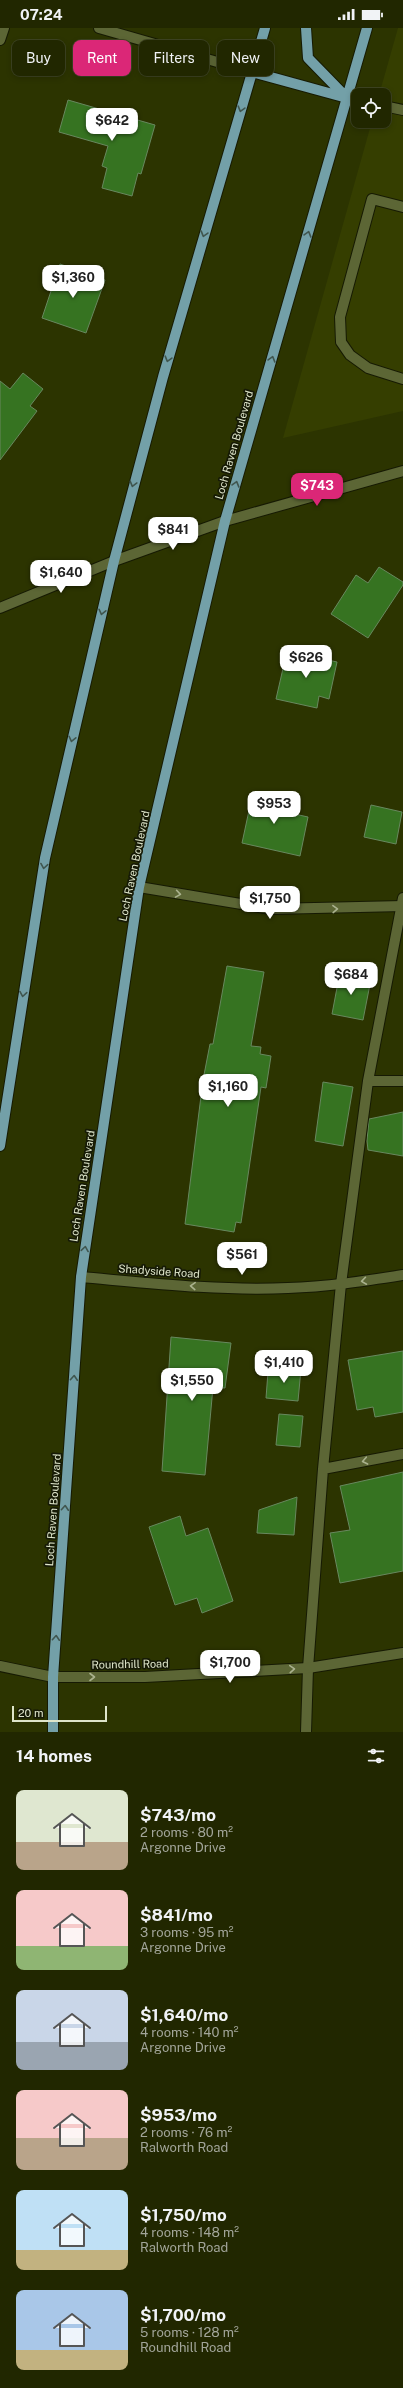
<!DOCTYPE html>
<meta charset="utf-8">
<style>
:root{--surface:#212700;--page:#292f0a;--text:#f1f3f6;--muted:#a2a599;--line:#3e4422;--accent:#db2777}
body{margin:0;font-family:"Public Sans",sans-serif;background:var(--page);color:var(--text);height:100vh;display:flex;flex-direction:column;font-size:15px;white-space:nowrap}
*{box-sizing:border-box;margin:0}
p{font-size:13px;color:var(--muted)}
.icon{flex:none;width:22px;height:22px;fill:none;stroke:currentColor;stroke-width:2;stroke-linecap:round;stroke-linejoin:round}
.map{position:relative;height:1704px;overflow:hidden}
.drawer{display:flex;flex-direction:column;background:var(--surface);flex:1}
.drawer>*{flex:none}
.hud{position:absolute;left:12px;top:12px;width:379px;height:36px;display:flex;gap:8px}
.tools{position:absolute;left:351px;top:60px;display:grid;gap:8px}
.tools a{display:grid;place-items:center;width:40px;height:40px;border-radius:8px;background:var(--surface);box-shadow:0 2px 6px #0003,0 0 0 1px var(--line);font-size:20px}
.scale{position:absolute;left:12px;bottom:10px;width:95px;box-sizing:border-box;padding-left:4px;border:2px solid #dee5ca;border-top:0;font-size:11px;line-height:14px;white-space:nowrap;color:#dee5ca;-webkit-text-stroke:3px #161a06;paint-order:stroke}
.price{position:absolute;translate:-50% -34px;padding:0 9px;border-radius:8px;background:#fff;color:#222;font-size:13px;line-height:26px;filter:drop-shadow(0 1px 2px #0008)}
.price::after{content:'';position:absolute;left:50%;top:24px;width:12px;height:9px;margin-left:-6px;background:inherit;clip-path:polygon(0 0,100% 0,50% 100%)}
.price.on{background:var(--accent);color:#fff}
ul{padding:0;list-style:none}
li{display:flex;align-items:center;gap:12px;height:100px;padding:0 16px}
li span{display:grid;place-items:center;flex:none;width:112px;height:80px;border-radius:8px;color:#555}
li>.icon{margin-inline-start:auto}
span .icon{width:48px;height:48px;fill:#fffc;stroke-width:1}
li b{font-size:17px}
h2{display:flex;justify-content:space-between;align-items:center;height:48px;padding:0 16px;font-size:17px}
.pill{padding:0 14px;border-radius:8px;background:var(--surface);box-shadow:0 2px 6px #0003,0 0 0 1px var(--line);font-size:14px;line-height:36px}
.pill.on{background:var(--accent);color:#fff}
.status{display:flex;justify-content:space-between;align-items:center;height:28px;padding:0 20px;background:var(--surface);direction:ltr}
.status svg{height:11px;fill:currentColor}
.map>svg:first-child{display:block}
.built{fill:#353e00}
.building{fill:#367321;stroke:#68885f}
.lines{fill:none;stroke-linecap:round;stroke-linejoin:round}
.service-casing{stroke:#161a03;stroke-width:12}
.minor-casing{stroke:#161a03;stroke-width:12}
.secondary-casing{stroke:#161a03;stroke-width:12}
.primary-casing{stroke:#161a03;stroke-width:12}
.service{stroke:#5c6635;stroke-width:10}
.minor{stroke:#5c6635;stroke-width:10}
.secondary{stroke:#5c6635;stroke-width:10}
.primary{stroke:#73a0a8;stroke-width:10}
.oneway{stroke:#40564f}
.oneway2{stroke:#aab28e}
.labels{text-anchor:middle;stroke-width:3.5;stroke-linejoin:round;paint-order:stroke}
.street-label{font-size:11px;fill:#dee5ca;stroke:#161a06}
</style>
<div class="status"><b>07:24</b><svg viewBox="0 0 49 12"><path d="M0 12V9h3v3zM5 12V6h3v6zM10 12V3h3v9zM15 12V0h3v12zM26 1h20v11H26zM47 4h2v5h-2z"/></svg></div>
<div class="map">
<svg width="403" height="1704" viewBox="0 0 403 1704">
<rect width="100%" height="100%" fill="#2c3400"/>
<!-- built -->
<path class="built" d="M398,0H403V383L283,410L372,93H384V67H379Z"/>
<!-- building -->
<path class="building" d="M68,72L155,97L141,146L138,145L132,168L102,160L107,140L102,138L108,118L59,104Z
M60,236L105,252L86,305L42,290Z
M23,345L43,361L30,378L37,383L0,432V353L10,361Z
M379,539L403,554V557L368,610L331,586L356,547L368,555Z
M287,623L337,634L329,671L319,668L317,680L276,671Z
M253,764L293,773L290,785L308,789L300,828L242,815Z
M371,777L402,784L396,816L364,809Z
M227,938L264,944L251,1018L261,1019L260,1026L271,1028L266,1060L261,1059L241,1195L236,1194L234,1204L185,1196L203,1052L210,1016H213Z
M340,944L371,951L363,992L332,986Z
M323,1054L353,1059L343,1118L315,1113Z
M403,1084V1128L368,1122L367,1113L369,1091Z
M171,1309L231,1315L225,1360L213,1359L205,1447L162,1443Z
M403,1323V1384L375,1389L373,1379L357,1382L348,1332Z
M274,1339L301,1341L298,1373L266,1370L268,1344H273Z
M279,1386L303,1388L300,1419L276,1417Z
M403,1444V1543L340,1555L330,1505L350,1502L340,1458Z
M297,1469L294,1507L257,1505L259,1482Z
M180,1488L186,1508L208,1500L233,1573L202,1585L197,1570L175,1577L149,1499Z"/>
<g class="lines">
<defs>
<path id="service" d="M0,12L4,0
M347,70L358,72
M384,78L403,82
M403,179L372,171L340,289L341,314L350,327L368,340L403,351
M368,1053H403
M323,1441L403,1426
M306,1704L308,1640L323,1441L341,1256L368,1053L403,870"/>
<path id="minor" d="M99,0L252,44
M139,859L271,881L403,878
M81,1249C149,1255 219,1263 288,1260C326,1259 365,1253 403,1247
M0,1638L53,1649H145L308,1640L403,1625"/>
<path id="secondary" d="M0,580L114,533L225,493L403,443"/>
<path id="primary" d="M306,0L308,30L347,70
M252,44L347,70
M0,1118L45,830L114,533L163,349L265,0
M53,1704V1649L81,1249L139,859L225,493L367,0"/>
</defs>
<!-- service casing -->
<use href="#service" class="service-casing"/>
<!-- minor casing -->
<use href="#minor" class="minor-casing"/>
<!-- secondary casing -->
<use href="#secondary" class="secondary-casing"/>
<!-- primary casing -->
<use href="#primary" class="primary-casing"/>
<!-- service -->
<use href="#service" class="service"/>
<!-- minor -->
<use href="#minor" class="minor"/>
<!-- secondary -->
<use href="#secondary" class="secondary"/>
<!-- primary -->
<use href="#primary" class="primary"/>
</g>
<!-- one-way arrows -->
<defs><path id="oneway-chevron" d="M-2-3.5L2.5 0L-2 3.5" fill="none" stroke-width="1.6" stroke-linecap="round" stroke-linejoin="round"/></defs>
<g class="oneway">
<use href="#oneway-chevron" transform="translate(241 81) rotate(106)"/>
<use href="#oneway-chevron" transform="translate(204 206) rotate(106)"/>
<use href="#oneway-chevron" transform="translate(308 206) rotate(-74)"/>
<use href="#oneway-chevron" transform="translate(168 331) rotate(106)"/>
<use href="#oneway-chevron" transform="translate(272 331) rotate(-74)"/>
<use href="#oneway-chevron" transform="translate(133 456) rotate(105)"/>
<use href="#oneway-chevron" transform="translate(236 456) rotate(-74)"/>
<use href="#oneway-chevron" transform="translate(102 584) rotate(103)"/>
<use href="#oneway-chevron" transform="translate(72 711) rotate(103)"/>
<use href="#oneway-chevron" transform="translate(44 838) rotate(99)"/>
<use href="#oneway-chevron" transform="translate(23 966) rotate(99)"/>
<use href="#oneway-chevron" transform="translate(85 1221) rotate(-81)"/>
<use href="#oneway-chevron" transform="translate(74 1350) rotate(-86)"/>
<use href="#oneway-chevron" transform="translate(65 1480) rotate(-86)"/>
<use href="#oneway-chevron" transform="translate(56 1610) rotate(-86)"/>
</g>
<g class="oneway2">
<use href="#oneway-chevron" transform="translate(178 866) rotate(9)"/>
<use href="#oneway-chevron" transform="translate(335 881) rotate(-2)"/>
<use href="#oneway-chevron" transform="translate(364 1253) rotate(172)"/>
<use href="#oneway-chevron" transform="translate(193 1258) rotate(-177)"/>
<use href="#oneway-chevron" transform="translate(365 1433) rotate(169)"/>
<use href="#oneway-chevron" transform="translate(292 1641) rotate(-4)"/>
<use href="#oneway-chevron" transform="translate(92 1649)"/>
</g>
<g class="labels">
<!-- street labels -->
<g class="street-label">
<text transform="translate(234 417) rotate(-74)" y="4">Loch Raven Boulevard</text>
<text transform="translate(134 838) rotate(-78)" y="4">Loch Raven Boulevard</text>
<text transform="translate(82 1158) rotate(-81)" y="4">Loch Raven Boulevard</text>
<text transform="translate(159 1243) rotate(4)" y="4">Shadyside Road</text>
<text transform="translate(53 1482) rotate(-86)" y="4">Loch Raven Boulevard</text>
<text transform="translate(130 1636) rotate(-1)" y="4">Roundhill Road</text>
</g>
</g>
</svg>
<div class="tools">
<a><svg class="icon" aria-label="locate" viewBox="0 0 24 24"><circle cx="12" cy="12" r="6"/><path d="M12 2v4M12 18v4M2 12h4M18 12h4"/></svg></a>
</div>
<div class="scale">20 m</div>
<b class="price" style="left:112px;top:114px">$642</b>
<b class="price" style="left:73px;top:271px">$1,360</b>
<b class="price on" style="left:317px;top:479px">$743</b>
<b class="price" style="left:173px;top:523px">$841</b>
<b class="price" style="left:61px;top:566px">$1,640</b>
<b class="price" style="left:306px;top:651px">$626</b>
<b class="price" style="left:274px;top:797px">$953</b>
<b class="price" style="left:270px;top:892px">$1,750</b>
<b class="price" style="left:351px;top:968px">$684</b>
<b class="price" style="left:228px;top:1080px">$1,160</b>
<b class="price" style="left:242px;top:1248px">$561</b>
<b class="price" style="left:284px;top:1356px">$1,410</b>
<b class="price" style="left:192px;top:1374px">$1,550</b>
<b class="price" style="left:230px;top:1656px">$1,700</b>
<div class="hud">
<a class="pill">Buy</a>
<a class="pill on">Rent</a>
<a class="pill">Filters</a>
<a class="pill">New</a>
</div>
</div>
<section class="drawer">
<h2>14 homes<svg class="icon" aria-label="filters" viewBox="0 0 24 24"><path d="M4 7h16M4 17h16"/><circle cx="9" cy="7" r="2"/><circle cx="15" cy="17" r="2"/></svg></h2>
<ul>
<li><span style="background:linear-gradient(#dfe7d0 65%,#b9a48a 0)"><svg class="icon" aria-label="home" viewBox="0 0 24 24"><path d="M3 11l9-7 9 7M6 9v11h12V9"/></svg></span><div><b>$743/mo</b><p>2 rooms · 80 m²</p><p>Argonne Drive</p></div></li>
<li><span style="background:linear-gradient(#f6c9c9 70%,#8fb573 0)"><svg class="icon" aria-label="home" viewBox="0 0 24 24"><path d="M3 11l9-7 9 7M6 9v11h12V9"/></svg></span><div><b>$841/mo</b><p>3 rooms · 95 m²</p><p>Argonne Drive</p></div></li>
<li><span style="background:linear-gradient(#c9d6e8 65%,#9aa5b1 0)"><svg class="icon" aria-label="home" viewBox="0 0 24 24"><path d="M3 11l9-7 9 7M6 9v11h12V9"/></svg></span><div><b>$1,640/mo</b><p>4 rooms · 140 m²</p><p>Argonne Drive</p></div></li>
<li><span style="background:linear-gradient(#f6c9c9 60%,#b9a48a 0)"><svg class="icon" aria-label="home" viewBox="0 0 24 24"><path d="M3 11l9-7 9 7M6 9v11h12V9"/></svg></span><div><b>$953/mo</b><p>2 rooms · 76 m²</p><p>Ralworth Road</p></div></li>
<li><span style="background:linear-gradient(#bfe0f5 75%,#c2b280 0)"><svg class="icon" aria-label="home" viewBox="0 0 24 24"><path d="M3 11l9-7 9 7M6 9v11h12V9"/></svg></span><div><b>$1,750/mo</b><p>4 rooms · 148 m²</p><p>Ralworth Road</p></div></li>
<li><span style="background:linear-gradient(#a9c7e8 75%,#c2b280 0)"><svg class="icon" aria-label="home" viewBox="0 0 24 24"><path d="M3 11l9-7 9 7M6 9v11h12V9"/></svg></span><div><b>$1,700/mo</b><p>5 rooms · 128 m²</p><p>Roundhill Road</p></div></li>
</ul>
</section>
